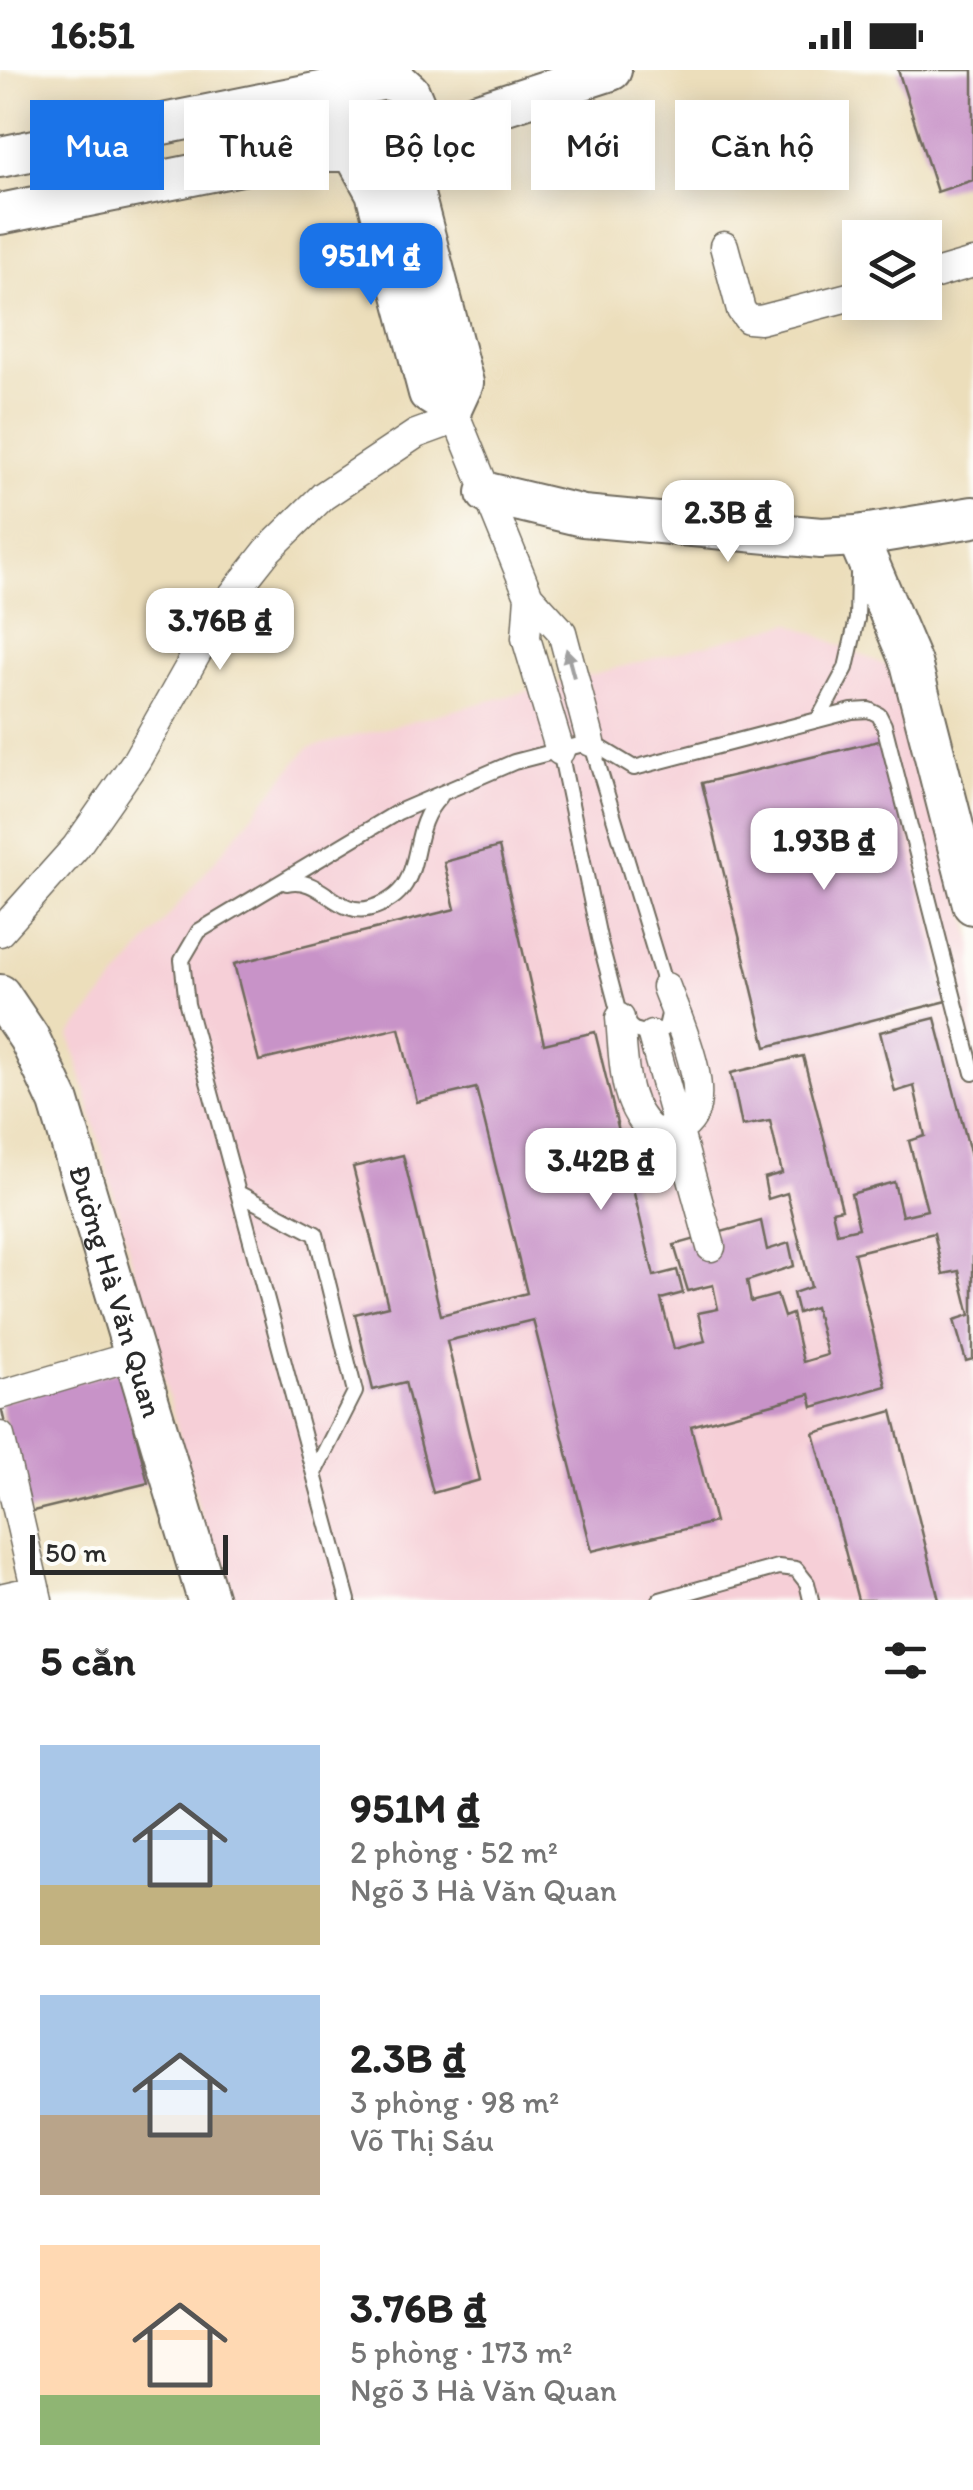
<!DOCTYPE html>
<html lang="vi">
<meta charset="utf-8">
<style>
:root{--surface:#fff;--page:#f6f6f6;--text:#222;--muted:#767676;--accent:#1a73e8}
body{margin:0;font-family:Itim,sans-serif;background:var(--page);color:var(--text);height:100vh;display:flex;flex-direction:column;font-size:38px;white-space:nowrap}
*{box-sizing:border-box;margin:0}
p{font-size:32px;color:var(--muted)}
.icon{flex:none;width:55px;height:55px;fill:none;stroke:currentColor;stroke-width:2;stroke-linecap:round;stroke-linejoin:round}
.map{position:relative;height:1530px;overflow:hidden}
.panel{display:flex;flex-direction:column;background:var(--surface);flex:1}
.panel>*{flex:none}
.guide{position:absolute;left:30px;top:30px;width:915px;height:90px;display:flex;gap:20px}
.controls{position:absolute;left:842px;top:150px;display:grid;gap:20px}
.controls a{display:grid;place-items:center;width:100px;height:100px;border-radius:0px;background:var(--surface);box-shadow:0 5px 25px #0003;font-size:50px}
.scale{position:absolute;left:30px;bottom:25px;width:198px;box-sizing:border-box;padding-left:10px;border:5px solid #2b2b2b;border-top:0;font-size:28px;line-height:35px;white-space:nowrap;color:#2b2b2b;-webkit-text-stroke:8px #fdfcf7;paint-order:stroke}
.price{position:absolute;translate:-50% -85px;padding:0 22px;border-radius:20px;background:#fff;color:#222;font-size:32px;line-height:65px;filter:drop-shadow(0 2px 5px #0008)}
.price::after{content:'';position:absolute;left:50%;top:60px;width:30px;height:22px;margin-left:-15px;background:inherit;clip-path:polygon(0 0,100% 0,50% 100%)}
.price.active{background:var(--accent);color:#fff}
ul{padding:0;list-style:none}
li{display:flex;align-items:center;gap:30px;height:250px;padding:0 40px}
li span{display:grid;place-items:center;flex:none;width:280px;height:200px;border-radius:0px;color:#555}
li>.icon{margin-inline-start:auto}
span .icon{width:120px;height:120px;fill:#fffc;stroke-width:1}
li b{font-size:42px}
h2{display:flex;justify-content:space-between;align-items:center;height:120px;padding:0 40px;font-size:42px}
.chip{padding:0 35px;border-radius:0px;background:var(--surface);box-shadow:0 5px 25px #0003;font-size:35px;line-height:90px}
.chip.active{background:var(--accent);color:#fff}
.status{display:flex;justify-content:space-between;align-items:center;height:70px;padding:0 50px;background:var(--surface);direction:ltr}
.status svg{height:28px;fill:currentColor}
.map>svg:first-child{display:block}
.built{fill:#f6cfd7}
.building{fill:#c893c8}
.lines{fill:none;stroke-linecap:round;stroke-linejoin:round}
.lane-casing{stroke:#6f6a5d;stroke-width:18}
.street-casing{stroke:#6f6a5d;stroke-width:31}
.secondary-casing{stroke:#6f6a5d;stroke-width:44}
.lane{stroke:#fff;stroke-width:14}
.street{stroke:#fff;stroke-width:28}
.secondary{stroke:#fff;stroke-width:40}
.oneway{fill:#a0a0a0}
.labels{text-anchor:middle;stroke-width:8;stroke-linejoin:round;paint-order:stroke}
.street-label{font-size:30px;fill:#2b2b2b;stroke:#fdfcf7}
</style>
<div class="status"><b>16:51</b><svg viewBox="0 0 49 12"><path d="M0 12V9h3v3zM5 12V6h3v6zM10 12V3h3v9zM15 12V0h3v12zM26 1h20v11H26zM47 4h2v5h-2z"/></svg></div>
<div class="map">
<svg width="973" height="1530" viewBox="0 0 973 1530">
<rect width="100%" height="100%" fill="#fdfcf7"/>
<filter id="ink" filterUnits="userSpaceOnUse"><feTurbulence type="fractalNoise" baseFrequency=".01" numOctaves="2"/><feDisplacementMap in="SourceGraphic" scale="20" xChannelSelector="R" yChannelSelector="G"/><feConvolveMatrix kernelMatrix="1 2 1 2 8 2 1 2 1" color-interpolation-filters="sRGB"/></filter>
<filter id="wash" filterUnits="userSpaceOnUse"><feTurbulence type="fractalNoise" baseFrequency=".0048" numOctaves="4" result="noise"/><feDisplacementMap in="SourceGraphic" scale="40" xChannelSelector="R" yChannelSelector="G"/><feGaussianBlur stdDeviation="2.25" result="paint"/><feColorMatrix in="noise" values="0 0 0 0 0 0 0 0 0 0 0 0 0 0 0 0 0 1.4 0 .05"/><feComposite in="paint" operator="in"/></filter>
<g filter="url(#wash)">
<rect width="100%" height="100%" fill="#ecdebb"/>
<!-- built -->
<path class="built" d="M790,553L903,603L973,872V1530H224L70,965L308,678Z"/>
<g id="blocks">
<!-- building -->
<path class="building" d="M898,0H973V110L937,122Z
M883,670L947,931L766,977L702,713Z
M499,777L544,974L595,962L654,1206L677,1200L683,1223L661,1229L674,1279L705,1271L698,1243L718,1239L713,1215L688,1221L674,1175L761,1151L767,1180L789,1173L794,1196L747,1211L751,1232L777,1225L784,1247L792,1244L803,1292L827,1285L815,1237L798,1243L793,1223L811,1217L787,1123L768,1129L764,1108L782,1103L770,1051L742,1056L731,1003L803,986L842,1139L832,1141L837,1163L859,1158L851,1124L894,1112L902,1146L927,1140L909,1071L925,1066L914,1016L895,1022L880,962L935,948L973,1094V1289L966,1291L954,1250L970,1245L959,1201L943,1204L934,1163L854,1183L886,1316L813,1337L810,1324L691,1356L715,1452L592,1481L533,1250L447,1271L480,1410L433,1423L405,1312L373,1320L355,1244L388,1236L353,1097L403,1085L441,1245L527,1223L476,1018L417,1032L399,958L259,991L234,894L455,839L444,792Z
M120,1300L148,1413L25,1443L0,1332Z
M892,1341L939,1530H858L814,1363Z"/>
</g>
</g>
<g filter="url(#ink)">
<use href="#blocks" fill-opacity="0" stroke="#6f6a5d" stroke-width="2.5"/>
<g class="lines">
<defs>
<path id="lane" d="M818,650L846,598L857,549L858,504
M591,672L666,919
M560,681L599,868L620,948L634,960L652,965L666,957L670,940
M287,813C321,805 337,848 371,838C432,820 403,764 440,727
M238,1123L316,1164L355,1322L314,1403
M348,1530L187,934L182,890L199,861L398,742L514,692L591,672L634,698L852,641L869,640L879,645L884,655L973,1003
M660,1530L778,1497L796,1499L807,1513L811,1530"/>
<path id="street" d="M724,176L741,240L748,249L760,250L860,224
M925,207L973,193
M452,337L529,526L562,562L591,672
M529,526L526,568L560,681
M0,862L76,777L136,691L223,537L268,480L323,426L416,364L457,349
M620,948C624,987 621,1036 654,1062C664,1061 676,1062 684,1056C718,1031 677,948 666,917
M652,965L711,1177
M0,1325L136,1285
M0,1366L38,1530
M0,1528L36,1520"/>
<g id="secondary">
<path d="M386,9L399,13L409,22L419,46L413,71L411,113L463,313L452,337L429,323L376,122L341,59L340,46L350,22L360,14Z"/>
<path d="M0,87L360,14"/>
<path d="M0,144L311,81H355L380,89L393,87L432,58L611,0"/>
<path d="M487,423L583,446L821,468L857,466L973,447"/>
<path d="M857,466L911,593L973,834"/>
<path id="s1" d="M0,925L29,968L59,1032L208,1530"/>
</g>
</defs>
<!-- lane casing -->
<use href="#lane" class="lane-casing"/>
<!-- street casing -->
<use href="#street" class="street-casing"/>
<!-- secondary casing -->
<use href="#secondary" class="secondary-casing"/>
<!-- lane -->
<use href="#lane" class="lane"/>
<!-- street -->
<use href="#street" class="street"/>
<!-- secondary -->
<use href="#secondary" class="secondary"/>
</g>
<!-- one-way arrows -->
<defs><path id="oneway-solid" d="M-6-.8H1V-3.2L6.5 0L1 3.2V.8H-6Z" transform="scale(2.5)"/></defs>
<use class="oneway" href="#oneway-solid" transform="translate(570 593) rotate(-105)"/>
</g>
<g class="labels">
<!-- street labels -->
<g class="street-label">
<text dy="10" stroke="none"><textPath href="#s1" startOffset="320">Đường Hà Văn Quan</textPath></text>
</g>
</g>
</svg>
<div class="controls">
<a><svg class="icon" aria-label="layers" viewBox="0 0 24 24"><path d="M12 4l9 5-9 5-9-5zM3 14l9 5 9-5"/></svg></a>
</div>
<div class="scale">50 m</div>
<b class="price active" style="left:371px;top:238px">951M ₫</b>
<b class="price" style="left:728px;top:495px">2.3B ₫</b>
<b class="price" style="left:220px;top:603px">3.76B ₫</b>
<b class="price" style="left:824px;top:823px">1.93B ₫</b>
<b class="price" style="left:601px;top:1143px">3.42B ₫</b>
<div class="guide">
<a class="chip active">Mua</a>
<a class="chip">Thuê</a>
<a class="chip">Bộ lọc</a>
<a class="chip">Mới</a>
<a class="chip">Căn hộ</a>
</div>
</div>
<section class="panel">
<h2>5 căn<svg class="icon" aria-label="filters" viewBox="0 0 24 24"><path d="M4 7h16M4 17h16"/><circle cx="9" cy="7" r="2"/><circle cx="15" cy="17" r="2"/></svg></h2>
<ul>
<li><span style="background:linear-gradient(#a9c7e8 70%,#c2b280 0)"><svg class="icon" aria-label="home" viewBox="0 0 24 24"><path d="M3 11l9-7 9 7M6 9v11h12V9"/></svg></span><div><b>951M ₫</b><p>2 phòng · 52 m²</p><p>Ngõ 3 Hà Văn Quan</p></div></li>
<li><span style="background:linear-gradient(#a9c7e8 60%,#b9a48a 0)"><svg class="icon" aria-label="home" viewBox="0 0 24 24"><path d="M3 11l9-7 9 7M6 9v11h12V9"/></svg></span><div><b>2.3B ₫</b><p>3 phòng · 98 m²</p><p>Võ Thị Sáu</p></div></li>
<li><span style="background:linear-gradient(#ffd9b3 75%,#8fb573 0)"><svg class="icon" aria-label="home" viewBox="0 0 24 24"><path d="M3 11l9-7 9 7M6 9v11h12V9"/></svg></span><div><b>3.76B ₫</b><p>5 phòng · 173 m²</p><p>Ngõ 3 Hà Văn Quan</p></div></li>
</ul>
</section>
